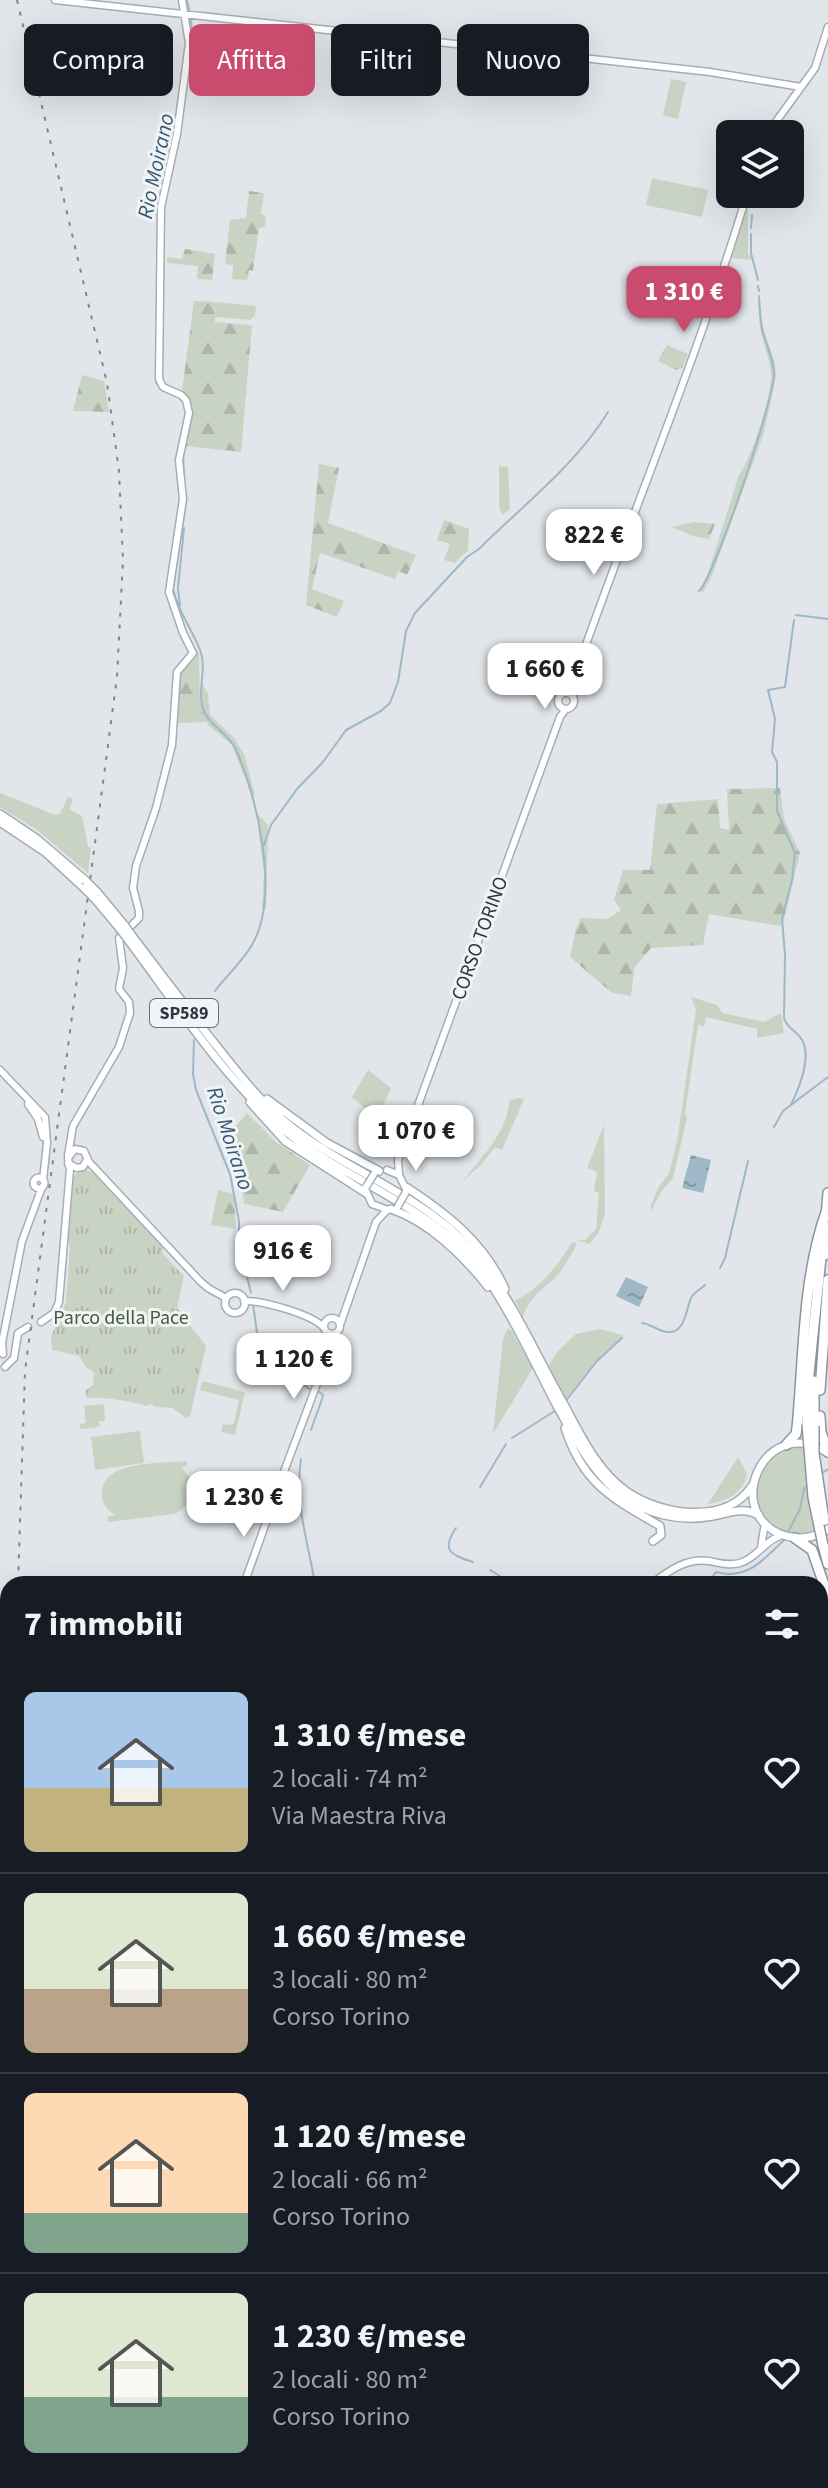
<!DOCTYPE html>
<html lang="it">
<meta charset="utf-8">
<style>
:root{--surface:#171b24;--page:#20242c;--text:#f1f3f6;--muted:#9ea1a6;--line:#363941;--accent:#c94c6f}
body{margin:0;font-family:"Source Sans 3",sans-serif;background:var(--page);color:var(--text);height:100vh;display:flex;flex-direction:column;font-size:30px;white-space:nowrap}
*{box-sizing:border-box;margin:0}
p{font-size:26px;color:var(--muted)}
.icon{flex:none;width:44px;height:44px;fill:none;stroke:currentColor;stroke-width:2;stroke-linecap:round;stroke-linejoin:round}
.map{position:relative;flex:1;overflow:hidden}
.details{position:absolute;left:0px;top:1576px;width:828px;height:912px;display:flex;flex-direction:column;background:var(--surface);border-radius:24px 24px 0 0;box-shadow:0 8px 32px #0002}
.details>*{flex:none}
.guide{position:absolute;left:24px;top:24px;width:780px;height:72px;display:flex;gap:16px}
.tools{position:absolute;left:716px;top:120px;display:grid;gap:16px}
.tools a{display:grid;place-items:center;width:88px;height:88px;border-radius:12px;background:var(--surface);box-shadow:0 8px 32px #0002;font-size:40px}
.price{position:absolute;translate:-50% -68px;padding:0 18px;border-radius:16px;background:#fff;color:#222;font-size:26px;line-height:52px;filter:drop-shadow(0 2px 4px #0008)}
.price::after{content:'';position:absolute;left:50%;top:48px;width:24px;height:18px;margin-left:-12px;background:inherit;clip-path:polygon(0 0,100% 0,50% 100%)}
.price.current{background:var(--accent);color:#fff}
ul{padding:0;list-style:none}
li{display:flex;align-items:center;gap:24px;height:200px;padding:0 24px}
li+li{border-top:2px solid var(--line)}
li span{display:grid;place-items:center;flex:none;width:224px;height:160px;border-radius:12px;color:#555}
li>.icon{margin-inline-start:auto}
span .icon{width:96px;height:96px;fill:#fffc;stroke-width:1}
li b{font-size:34px}
h2{display:flex;justify-content:space-between;align-items:center;height:96px;padding:0 24px;font-size:34px}
.chip{padding:0 28px;border-radius:12px;background:var(--surface);box-shadow:0 8px 32px #0002;font-size:28px;line-height:72px}
.chip.current{background:var(--accent);color:#fff}
.map>svg:first-child{display:block}
.green{fill:#c9d3c3}
.forest{fill:url(#forest-firs)}
.park{fill:url(#park-tufts)}
.water{fill:url(#water-ripples)}
.lines{fill:none;stroke-linecap:round;stroke-linejoin:round}
.stream{stroke:#9eb8c8;stroke-width:2}
.secondary-casing{stroke:#a7adb4;stroke-width:9}
.primary-casing{stroke:#a1acb5;stroke-width:10}
.highway-casing{stroke:#8a95a0;stroke-width:12}
.secondary{stroke:#fff;stroke-width:6}
.primary{stroke:#fff;stroke-width:7}
.highway{stroke:#fff;stroke-width:9}
.rail{stroke:#7c8793;stroke-width:2;stroke-dasharray:4 8;stroke-linecap:butt}
.secondary-bridge-casing{stroke:#a7adb4;stroke-width:9;stroke-linecap:butt}
.primary-bridge-casing{stroke:#a1acb5;stroke-width:10;stroke-linecap:butt}
.highway-bridge-casing{stroke:#8a95a0;stroke-width:12;stroke-linecap:butt}
.secondary-bridge{stroke:#fff;stroke-width:6}
.primary-bridge{stroke:#fff;stroke-width:7}
.highway-bridge{stroke:#fff;stroke-width:9}
.labels{text-anchor:middle;stroke-width:6;stroke-linejoin:round;paint-order:stroke}
.shield{fill:#f1f4f7;stroke:#666e78;stroke-width:2}
.shield-label{font-size:18px;font-weight:bold;fill:#2a3541}
.street-label{font-size:20px;fill:#2a3541;stroke:#f1f4f7}
.park-label{font-size:20px;fill:#445c38;stroke:#f1f4f7}
.water-label{font-size:22px;font-style:italic;fill:#365973;stroke:#f1f4f7}
</style>
<div class="map">
<svg width="828" height="2488" viewBox="0 0 828 2488">
<defs>
<pattern id="forest-firs" width="22" height="20" patternUnits="userSpaceOnUse" patternTransform="scale(2)"><rect width="22" height="20" fill="#c9d3c3"/><path d="M5 1l3.5 6h-7zM16 11l3.5 6h-7z" fill="#adb6a9"/></pattern>
<pattern id="park-tufts" width="24" height="20" patternUnits="userSpaceOnUse" patternTransform="scale(2)"><rect width="24" height="20" fill="#c9d3c3"/><path d="M3 7l-1-3M5 7V3M7 7l1-3M15 17l-1-3M17 17v-4M19 17l1-3" fill="none" stroke="#adb6a9"/></pattern>
<pattern id="water-ripples" width="26" height="14" patternUnits="userSpaceOnUse" patternTransform="scale(2)"><rect width="26" height="14" fill="#9eb8c8"/><path d="M2 4q2-2 4 0t4 0M15 11q2-2 4 0t4 0" fill="none" stroke="#8196a4"/></pattern>
</defs>
<rect width="100%" height="100%" fill="#e2e6ea"/>
<!-- green -->
<path class="green" d="M671,79L686,82L678,119L663,115Z
M652,178L708,190L702,217L646,205Z
M748,199V253L752,260L730,258Z
M758,294L762,324L775,363L776,376L764,433L711,578L703,592L699,590L707,576L739,475C751,460 772,394 771,374C770,359 764,347 761,332C758,320 759,307 758,294Z
M216,302L256,306L255,316L250,320L215,317Z
M499,466L508,467L510,509L502,515L499,506Z
M507,669L569,686L556,697L507,686Z
M201,682L208,693L210,715L234,738L244,754L255,795L252,796L232,745L208,725L200,707Z
M0,793L55,815L60,814L68,797L73,799L69,809L82,816L88,847H91L88,873L37,830L0,807Z
M256,812L268,825L266,909L262,908L264,872Z
M691,997L717,1005L722,1013L764,1022L781,1013L784,1033L757,1038V1029L706,1017L704,1027L698,1025L685,1114L687,1118L673,1178L661,1192L651,1212V1205L658,1188L669,1173L677,1142L696,1009Z
M368,1070L391,1088L377,1119L352,1097Z
M517,1098L524,1099L502,1150L495,1147L481,1165L463,1181C481,1157 508,1132 509,1101Z
M604,1125L605,1214L598,1234L589,1244L576,1240H585L596,1229L599,1193L594,1191L597,1172L587,1168Z
M572,1242L577,1244C572,1253 567,1263 560,1272C547,1288 529,1295 523,1317L515,1300C537,1292 560,1263 572,1242Z
M508,1328L512,1331L533,1368L493,1434L503,1339Z
M600,1329L623,1335L622,1339L600,1358L565,1400L548,1367L557,1352L576,1334Z
M202,1381L245,1392L235,1435L221,1432L223,1424L230,1425L234,1423L239,1400L200,1390Z
M104,1404L105,1421H99L100,1427L80,1429V1424L86,1423L84,1406Z
M140,1431L144,1463L95,1470L91,1437Z
M803,1447L816,1532C747,1548 733,1452 803,1447Z
M738,1457L747,1473C743,1495 728,1500 708,1504Z
M187,1461V1466L181,1467C198,1482 196,1503 175,1514L108,1522V1517L115,1515C107,1510 102,1504 102,1495C100,1459 163,1464 187,1461Z"/>
<!-- forest -->
<path class="forest" d="M249,191L264,193L261,214L266,216L265,226L259,228L253,271L249,270L247,280L232,279L233,265L225,264L230,220L246,218Z
M185,249L215,254L212,280L197,279L198,266L167,263V257L182,259Z
M194,301L216,302L215,322L252,325L241,452L186,446L193,407L182,391Z
M82,375L104,381L109,412L73,411Z
M319,464L339,468L328,523L416,555L407,575L398,571L395,579L320,553L312,589L344,601L337,617L306,605Z
M444,520L469,529L468,550L455,563L444,560L450,544L437,540Z
M694,522L715,524L709,539L693,536L672,527Z
M199,653L200,707L207,722L178,723V673L194,654Z
M780,788L784,819L800,853L783,924L779,926L709,914L703,945L651,948L634,968L631,996L612,993L570,957L576,928L581,918L607,919L621,910L614,900L623,870H650L657,804L718,799L720,828L729,830L727,789Z
M247,1113L276,1142L310,1165L283,1212L244,1204L242,1187L224,1141Z
M218,1190L234,1194L236,1229L211,1225Z"/>
<!-- park -->
<path class="park" d="M667,345L688,354L682,368L676,370L658,361Z
M82,1169L96,1173L164,1246L162,1253L184,1276L177,1308L206,1346L190,1416L186,1418L172,1408L156,1407L151,1404L147,1406C127,1401 108,1397 87,1398L85,1391L93,1385L94,1372L86,1367L79,1356L52,1350L51,1336L66,1302L70,1247L67,1235L72,1177Z
M0,2018L8,2019V2070L0,2069Z"/>
<!-- water -->
<path class="water" d="M691,1155L711,1160L703,1193L682,1188Z
M626,1277L648,1287L639,1307L616,1296Z"/>
<g class="lines">
<!-- stream -->
<path class="stream" d="M187,1L190,12
M179,139L193,42L191,19
M751,228L752,215
M751,234V253L758,280
M758,286L759,291
M156,372V382L160,388
M183,453L184,482
M186,501L173,589C178,612 192,629 200,650C207,668 198,687 202,705C206,725 227,731 235,748C257,794 280,895 253,943C245,959 226,976 215,991
M699,591C715,576 774,399 774,375C774,360 767,347 763,333C760,321 760,309 759,296
M180,606L178,588L184,528
M796,615L828,619
M264,845L271,825L297,789L323,762L346,730L381,711L390,703L398,682L406,631L415,613L467,557L479,549C523,505 576,465 608,412
M207,1016L213,1000
M194,1040L193,1074L196,1090L230,1174L239,1221V1244L251,1293
M791,1105C799,1088 814,1054 800,1037C794,1029 787,1028 784,1018L785,954L782,919L792,880L795,853L777,811V762L772,752L775,719L768,690L785,687L794,620
M774,1127L783,1111L828,1077
M720,1268L725,1258L748,1161
M253,1304L257,1333L291,1371
M642,1323C651,1324 658,1331 667,1332C685,1334 686,1310 691,1298C693,1293 701,1289 705,1285
M294,1375L309,1389
M565,1402L597,1361L622,1338
M311,1430L322,1399L323,1395L318,1391
M512,1438L558,1409
M301,1459C294,1502 308,1542 315,1584
M821,1474L828,1469
M480,1487L506,1444
M456,1528C440,1551 452,1555 473,1562
M788,1532L800,1509L804,1489L810,1483
M490,1570L503,1578
M707,1584L716,1572C747,1581 764,1559 784,1540
M820,1671L828,1656
M194,2480L198,2485
M171,2488L183,2480
M226,2488L233,2480
M246,2488L247,2480"/>
<defs>
<path id="secondary" d="M55,0L710,72L801,87
M767,134L815,68L828,27
M558 701a8 8 0 1 1 16 0a8 8 0 1 1-16 0Z
M571,694L572,684C629,520 697,360 747,194
M0,1070L45,1117L47,1143L43,1180
M28,1104L38,1119L43,1137
M68,1155L73,1126L119,1047L130,1013L129,1002L119,989L123,968L119,938L139,918V911L133,888L136,866L156,808L172,745L177,672L193,653L183,633L169,592L183,499L179,460L189,413L186,400L181,395L163,387L159,379L161,207L177,134L189,43L182,0
M87,1159L83,1167L77,1168L69,1164L68,1158L75,1149L84,1151L89,1162L200,1281L208,1288L226,1298
M387,1170L399,1175L406,1189
M399,1175L398,1160L560,717L566,709
M33.5 1183a5.5 5.5 0 1 1 11 0a5.5 5.5 0 1 1-11 0Z
M366,1191L372,1204L388,1210
M225 1303a10 10 0 1 1 20 0a10 10 0 1 1-20 0Z
M244,1301C262,1300 314,1315 324,1328
M324 1326a8 8 0 1 1 16 0a8 8 0 1 1-16 0Z
M41,1322L54,1313L59,1302L70,1169L68,1163
M340,1325L376,1222L387,1210
M3,1354L2,1343L22,1241L42,1187
M5,1367L14,1358L18,1333L28,1327
M266 1486a7 7 0 1 1 14 0a7 7 0 1 1-14 0Z
M279,1485L336,1333
M761,1547L765,1523
M244,1584L277,1492
M651,1584C669,1571 685,1558 709,1561C719,1563 729,1566 740,1563C757,1558 765,1540 782,1535
M8,2005L4,2010L8,2016
M0,2320L8,2273
M0,2324L8,2328
M0,2343L8,2335
M449,2480L469,2488
M479,2488H482"/>
<path id="primary" d="M0,814L37,839L85,880
M0,822L45,852L84,888
M97,892L125,926
M95,899L120,929
M130,933C157,969 184,1004 211,1039C234,1068 256,1097 284,1121C347,1174 435,1197 485,1266C517,1310 539,1361 566,1408C582,1438 598,1471 626,1491C660,1515 726,1526 752,1486
M126,937C174,1001 222,1076 283,1129C349,1184 436,1206 487,1278C514,1318 535,1364 557,1406C576,1439 593,1475 625,1498C648,1514 678,1521 706,1517C725,1515 741,1505 759,1515
M267,1099L327,1143L379,1171
M250,1102L285,1141L366,1193
M406,1187C447,1214 484,1242 505,1289
M391,1209C429,1222 464,1256 488,1287
M565,1428C583,1484 612,1498 660,1526L661,1535L653,1541
M828,1453C764,1411 719,1516 786,1536C801,1540 815,1538 828,1529"/>
<path id="highway" d="M826,1217L828,1193
M825,1255L828,1227
M814,1381V1426
M820,1390L828,1280
M820,1416L821,1432L828,1452
M807,1424L808,1383L822,1248
M786,1445L796,1434L797,1428C804,1357 802,1281 826,1212
M795,1538L812,1550L828,1596
M823,1545L828,1564"/>
</defs>
<!-- secondary casing -->
<use href="#secondary" class="secondary-casing"/>
<!-- primary casing -->
<use href="#primary" class="primary-casing"/>
<!-- highway casing -->
<use href="#highway" class="highway-casing"/>
<!-- secondary -->
<use href="#secondary" class="secondary"/>
<!-- primary -->
<use href="#primary" class="primary"/>
<!-- highway -->
<use href="#highway" class="highway"/>
<!-- rail -->
<path class="rail" d="M17,0L107,383L119,471L123,560L117,677L25,1371L18,1584
M0,1894L8,1828"/>
<defs>
<path id="secondary-bridge" d="M366,1187L374,1174
M398,1206L406,1192"/>
<path id="primary-bridge" d="M85,880L97,892
M84,888L95,899
M125,926L130,933
M120,929L126,937"/>
<path id="highway-bridge" d="M807,1424L813,1497L823,1545
M814,1426V1453L824,1520"/>
</defs>
<!-- secondary-bridge casing -->
<use href="#secondary-bridge" class="secondary-bridge-casing"/>
<!-- primary-bridge casing -->
<use href="#primary-bridge" class="primary-bridge-casing"/>
<!-- highway-bridge casing -->
<use href="#highway-bridge" class="highway-bridge-casing"/>
<!-- secondary-bridge -->
<use href="#secondary-bridge" class="secondary-bridge"/>
<!-- primary-bridge -->
<use href="#primary-bridge" class="primary-bridge"/>
<!-- highway-bridge -->
<use href="#highway-bridge" class="highway-bridge"/>
</g>
<g class="labels">
<!-- shield labels -->
<rect class="shield" x="150" y="999" width="68" height="28" rx="6"/>
<g class="shield-label">
<text x="184" y="1019">SP589</text>
</g>
<!-- street labels -->
<g class="street-label">
<text transform="translate(479 938) rotate(-70)" y="7">CORSO TORINO</text>
</g>
<!-- park labels -->
<g class="park-label">
<text x="121" y="1324">Parco della Pace</text>
</g>
<!-- water labels -->
<g class="water-label">
<text transform="translate(155 166) rotate(-78)" y="8">Rio Moirano</text>
<text transform="translate(231 1138) rotate(72)" y="8">Rio Moirano</text>
</g>
</g>
</svg>
<div class="tools">
<a><svg class="icon" aria-label="layers" viewBox="0 0 24 24"><path d="M12 4l9 5-9 5-9-5zM3 14l9 5 9-5"/></svg></a>
</div>
<b class="price current" style="left:684px;top:334px">1 310 €</b>
<b class="price" style="left:594px;top:577px">822 €</b>
<b class="price" style="left:545px;top:711px">1 660 €</b>
<b class="price" style="left:416px;top:1173px">1 070 €</b>
<b class="price" style="left:283px;top:1293px">916 €</b>
<b class="price" style="left:294px;top:1401px">1 120 €</b>
<b class="price" style="left:244px;top:1539px">1 230 €</b>
<div class="guide">
<a class="chip">Compra</a>
<a class="chip current">Affitta</a>
<a class="chip">Filtri</a>
<a class="chip">Nuovo</a>
</div>
<section class="details">
<h2>7 immobili<svg class="icon" aria-label="filters" viewBox="0 0 24 24"><path d="M4 7h16M4 17h16"/><circle cx="9" cy="7" r="2"/><circle cx="15" cy="17" r="2"/></svg></h2>
<ul>
<li><span style="background:linear-gradient(#a9c7e8 60%,#c2b280 0)"><svg class="icon" aria-label="home" viewBox="0 0 24 24"><path d="M3 11l9-7 9 7M6 9v11h12V9"/></svg></span><div><b>1 310 €/mese</b><p>2 locali · 74 m²</p><p>Via Maestra Riva</p></div><svg class="icon" aria-label="heart" viewBox="0 0 24 24"><path d="M12 20l-8-8c-3-5 5-10 8-4 3-6 11-1 8 4z"/></svg></li>
<li><span style="background:linear-gradient(#dfe7d0 60%,#b9a48a 0)"><svg class="icon" aria-label="home" viewBox="0 0 24 24"><path d="M3 11l9-7 9 7M6 9v11h12V9"/></svg></span><div><b>1 660 €/mese</b><p>3 locali · 80 m²</p><p>Corso Torino</p></div><svg class="icon" aria-label="heart" viewBox="0 0 24 24"><path d="M12 20l-8-8c-3-5 5-10 8-4 3-6 11-1 8 4z"/></svg></li>
<li><span style="background:linear-gradient(#ffd9b3 75%,#7fa58c 0)"><svg class="icon" aria-label="home" viewBox="0 0 24 24"><path d="M3 11l9-7 9 7M6 9v11h12V9"/></svg></span><div><b>1 120 €/mese</b><p>2 locali · 66 m²</p><p>Corso Torino</p></div><svg class="icon" aria-label="heart" viewBox="0 0 24 24"><path d="M12 20l-8-8c-3-5 5-10 8-4 3-6 11-1 8 4z"/></svg></li>
<li><span style="background:linear-gradient(#dfe7d0 65%,#7fa58c 0)"><svg class="icon" aria-label="home" viewBox="0 0 24 24"><path d="M3 11l9-7 9 7M6 9v11h12V9"/></svg></span><div><b>1 230 €/mese</b><p>2 locali · 80 m²</p><p>Corso Torino</p></div><svg class="icon" aria-label="heart" viewBox="0 0 24 24"><path d="M12 20l-8-8c-3-5 5-10 8-4 3-6 11-1 8 4z"/></svg></li>
</ul>
</section>
</div>
